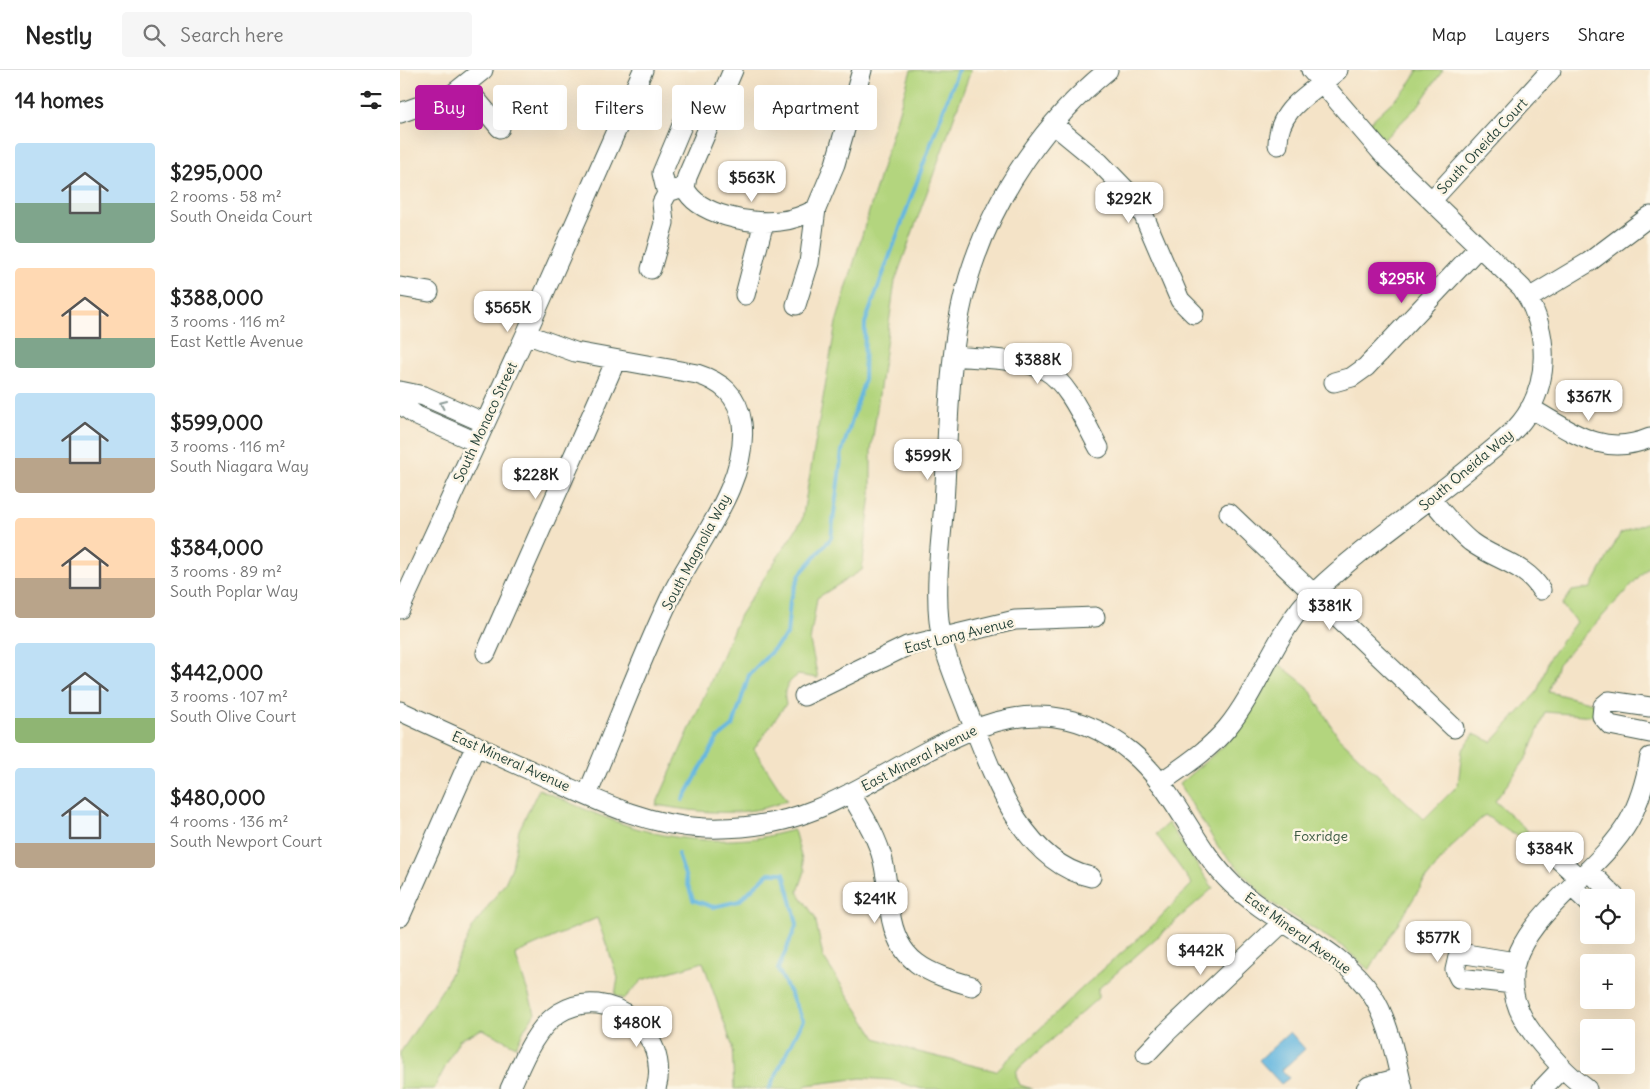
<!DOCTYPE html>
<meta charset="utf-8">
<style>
:root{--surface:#fff;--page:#f6f6f6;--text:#222;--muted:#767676;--line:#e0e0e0;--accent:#b5179e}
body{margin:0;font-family:Delius,sans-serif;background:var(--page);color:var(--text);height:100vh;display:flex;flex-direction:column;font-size:19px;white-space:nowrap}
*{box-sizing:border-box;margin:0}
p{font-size:16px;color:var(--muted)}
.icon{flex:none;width:28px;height:28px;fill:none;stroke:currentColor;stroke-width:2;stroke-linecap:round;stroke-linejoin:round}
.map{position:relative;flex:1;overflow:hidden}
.sheet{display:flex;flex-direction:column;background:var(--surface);width:400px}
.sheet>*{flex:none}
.hud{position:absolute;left:15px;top:15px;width:475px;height:45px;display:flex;gap:10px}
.controls{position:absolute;left:1180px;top:819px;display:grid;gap:10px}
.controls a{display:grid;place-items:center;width:55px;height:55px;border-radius:5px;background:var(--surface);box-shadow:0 5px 20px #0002;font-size:25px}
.price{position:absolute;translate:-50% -42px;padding:0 11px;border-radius:10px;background:#fff;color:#222;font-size:16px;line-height:32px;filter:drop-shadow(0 1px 2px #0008)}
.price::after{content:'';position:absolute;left:50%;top:30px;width:15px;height:11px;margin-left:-8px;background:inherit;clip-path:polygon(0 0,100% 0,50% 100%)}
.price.active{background:var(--accent);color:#fff}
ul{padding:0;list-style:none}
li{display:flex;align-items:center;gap:15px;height:125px;padding:0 15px}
li span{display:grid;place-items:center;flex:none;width:140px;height:100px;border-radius:5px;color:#555}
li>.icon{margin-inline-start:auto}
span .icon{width:60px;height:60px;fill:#fffc;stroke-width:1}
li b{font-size:21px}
h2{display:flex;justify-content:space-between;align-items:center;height:60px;padding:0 15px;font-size:21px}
.chip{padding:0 18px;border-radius:5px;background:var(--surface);box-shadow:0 5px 20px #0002;font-size:18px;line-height:45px}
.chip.active{background:var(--accent);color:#fff}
header{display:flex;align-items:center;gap:30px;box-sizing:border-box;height:70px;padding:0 25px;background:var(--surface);border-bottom:1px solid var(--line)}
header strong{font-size:24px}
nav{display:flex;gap:28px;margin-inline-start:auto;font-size:18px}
.search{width:350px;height:45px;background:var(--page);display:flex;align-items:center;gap:12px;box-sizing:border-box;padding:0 18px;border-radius:5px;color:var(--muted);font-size:19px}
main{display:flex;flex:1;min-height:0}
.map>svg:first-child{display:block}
.green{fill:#b3d57e;stroke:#698959}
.water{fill:#65b7e0;stroke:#427a8a}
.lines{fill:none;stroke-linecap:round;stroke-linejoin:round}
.stream{stroke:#65b7e0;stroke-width:4}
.minor-casing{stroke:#3f564a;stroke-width:21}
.minor{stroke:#fff;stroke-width:19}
.oneway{stroke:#8f9e9a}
.labels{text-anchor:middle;stroke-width:5;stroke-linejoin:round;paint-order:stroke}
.street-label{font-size:14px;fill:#1f3d34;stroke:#fcf5e5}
.park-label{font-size:14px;fill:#3d5b43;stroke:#fcf5e5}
</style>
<header>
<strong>Nestly</strong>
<div class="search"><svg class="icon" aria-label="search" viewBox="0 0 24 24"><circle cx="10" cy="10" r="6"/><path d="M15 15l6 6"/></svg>Search here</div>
<nav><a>Map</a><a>Layers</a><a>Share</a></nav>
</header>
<main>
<section class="sheet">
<h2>14 homes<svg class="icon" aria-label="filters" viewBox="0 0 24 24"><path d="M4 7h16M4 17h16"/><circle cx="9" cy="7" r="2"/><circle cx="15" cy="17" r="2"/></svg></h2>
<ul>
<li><span style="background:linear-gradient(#bfe0f5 60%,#7fa58c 0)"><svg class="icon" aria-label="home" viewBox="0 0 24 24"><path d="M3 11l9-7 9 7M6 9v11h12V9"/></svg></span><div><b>$295,000</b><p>2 rooms · 58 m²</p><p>South Oneida Court</p></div></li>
<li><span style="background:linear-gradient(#ffd9b3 70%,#7fa58c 0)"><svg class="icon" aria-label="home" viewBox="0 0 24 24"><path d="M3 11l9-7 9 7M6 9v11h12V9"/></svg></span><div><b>$388,000</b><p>3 rooms · 116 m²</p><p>East Kettle Avenue</p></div></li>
<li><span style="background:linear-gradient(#bfe0f5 65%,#b9a48a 0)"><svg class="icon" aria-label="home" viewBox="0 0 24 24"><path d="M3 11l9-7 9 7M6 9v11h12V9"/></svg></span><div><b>$599,000</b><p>3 rooms · 116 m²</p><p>South Niagara Way</p></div></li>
<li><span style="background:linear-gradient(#ffd9b3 60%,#b9a48a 0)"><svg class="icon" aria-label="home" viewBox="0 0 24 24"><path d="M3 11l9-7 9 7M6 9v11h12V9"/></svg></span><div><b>$384,000</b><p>3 rooms · 89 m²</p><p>South Poplar Way</p></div></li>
<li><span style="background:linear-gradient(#bfe0f5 75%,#8fb573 0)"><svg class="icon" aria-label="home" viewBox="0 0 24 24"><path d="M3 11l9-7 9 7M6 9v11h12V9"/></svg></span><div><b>$442,000</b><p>3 rooms · 107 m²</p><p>South Olive Court</p></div></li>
<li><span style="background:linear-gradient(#bfe0f5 75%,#b9a48a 0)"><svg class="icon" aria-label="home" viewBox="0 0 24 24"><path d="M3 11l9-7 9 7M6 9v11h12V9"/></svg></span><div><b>$480,000</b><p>4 rooms · 136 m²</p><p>South Newport Court</p></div></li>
</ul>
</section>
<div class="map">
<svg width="1250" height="1019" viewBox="0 0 1250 1019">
<rect width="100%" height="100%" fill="#fcf5e5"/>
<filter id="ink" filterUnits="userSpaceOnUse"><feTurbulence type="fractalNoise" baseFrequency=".02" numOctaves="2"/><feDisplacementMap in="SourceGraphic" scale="10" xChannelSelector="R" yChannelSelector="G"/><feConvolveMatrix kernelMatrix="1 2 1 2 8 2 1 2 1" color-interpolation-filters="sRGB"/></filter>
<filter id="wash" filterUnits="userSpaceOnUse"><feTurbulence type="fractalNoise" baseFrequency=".0096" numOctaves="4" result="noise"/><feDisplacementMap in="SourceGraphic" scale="20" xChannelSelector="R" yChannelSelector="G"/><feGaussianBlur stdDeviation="1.12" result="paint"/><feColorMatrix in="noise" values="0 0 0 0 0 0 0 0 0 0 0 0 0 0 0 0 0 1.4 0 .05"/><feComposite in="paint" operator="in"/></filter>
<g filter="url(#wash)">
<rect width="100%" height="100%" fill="#f4e3c7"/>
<!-- green -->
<path class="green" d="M511,0H571L495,211L471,381V424L462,500L417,528L410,571L418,608L398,605C387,613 382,620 386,634L354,679L387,730C346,749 298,742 256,735L340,545L402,450L436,253Z
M1018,0H1043L1018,36L984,69L968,54L1007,18Z
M1250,451V495L1158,594L1149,622L1197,634L1195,646L1145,642L1128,686L1095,731L1128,761L1122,767L1111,763L1085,745L1053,775L1025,810L969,900L943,877L869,831L819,778L779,714L819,680L845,651L879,594L908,617L938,667L1024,749L1058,715L1062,681L1074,664L1092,672L1137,622L1150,587L1176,552L1162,535L1172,521L1191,518L1220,464Z
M139,719C215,753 263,776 349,769C364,768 379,763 394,760L405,801L398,822L415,847L423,887L476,968L514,981L596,1001L682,918L751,857L792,814L756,764L768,753L813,818L698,919V928L617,1000L616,1006L620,1015L632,1019H522L491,1010L461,1008L407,1015L402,1019H334L332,975L303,892L242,910L224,929L215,925L218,908L197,848L115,884L135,943L125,958L116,976L82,959L59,970L34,1019H0V983L44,917L73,857L105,813L112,797L119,760Z"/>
<!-- water -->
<path class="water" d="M890,962L905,979L882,1000L889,1008L881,1014L859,990Z"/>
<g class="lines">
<!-- stream -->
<path class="stream" d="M283,730L317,669L333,656L349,605L387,565L390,531L400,504L431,468L442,381L464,312L465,253L558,0
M278,784L293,830L313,837L339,831L369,803H384L397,854L378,899L403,950L369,1019"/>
</g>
</g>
<g filter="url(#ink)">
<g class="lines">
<defs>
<path id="minor" d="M65,16L100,58
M0,43L53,24L83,0
M654,55L699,92L730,124L744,146L780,230L794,244
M878,75C877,37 913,23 938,0
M285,118C297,145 352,155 380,151C393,150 405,145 416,139
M285,118L287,107L333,0
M267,124L262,103L283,53L289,44L299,37L321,28
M1032,130L1151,0
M251,199L264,153L262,133L268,122L277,119
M0,217L29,222
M345,225L364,152
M1129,228L1189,192L1250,146
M396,235L409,193L416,139L435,94L462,0
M126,264L175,282L297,304C322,312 338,325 342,353C349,413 296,474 271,526C240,591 215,659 187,725
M554,286C580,289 622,288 645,300C669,313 686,355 699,378
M934,312L952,307L966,297L1079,177
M0,321L24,326L85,353
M0,334L17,346L76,372
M1130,338C1171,361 1202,388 1250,368
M1031,429C1044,444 1056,460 1071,472C1095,490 1126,494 1141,520
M829,443L1054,658
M0,539L126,264L243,0
M86,583L216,290
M404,626L507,576L615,550L695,547
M1250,637L1209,631L1203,636L1202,646L1210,655L1250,663
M0,641C47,663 94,684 141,705C194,729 246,756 305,758C342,759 380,754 414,740C520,698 618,590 731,682C775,718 792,775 832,814C874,855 940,876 972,925C990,952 995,988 1003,1019
M760,713C784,696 809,680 827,658C861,616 876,560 915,522C963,476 1020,439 1071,397C1091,380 1117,363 1130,339C1151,300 1146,254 1122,218L983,84L911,0
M450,723C463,745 477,766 483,791C487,808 488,824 490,841C497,893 527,903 572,916
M1143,775L1180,809
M1188,800L1216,828
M691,807C621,792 592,702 568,642C557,613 543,583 539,551C535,513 541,471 544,433C549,354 547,272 572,197C597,122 646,50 708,0
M1172,817L1189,833
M0,847L76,675
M1113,914L1059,908L1055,900L1058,887L1066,884L1115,892
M746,984L766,963L882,853
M110,1019C122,993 134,959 159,943C209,912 272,964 256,1019
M966,1019L969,1016L1000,1008
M1142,1019L1162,998
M1187,1019C1166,1004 1150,985 1134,965C1063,873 1189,821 1229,751C1240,731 1246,709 1250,687"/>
</defs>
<!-- minor casing -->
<use href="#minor" class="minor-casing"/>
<!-- minor -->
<use href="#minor" class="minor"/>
</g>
<!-- one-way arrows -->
<defs><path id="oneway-chevron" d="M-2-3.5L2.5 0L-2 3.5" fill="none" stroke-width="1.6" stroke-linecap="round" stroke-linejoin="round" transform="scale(1.25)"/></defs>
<use class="oneway" href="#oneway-chevron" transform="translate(43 334) rotate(-156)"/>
</g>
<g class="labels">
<!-- street labels -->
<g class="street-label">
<text transform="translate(1082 76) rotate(-47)" y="5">South Oneida Court</text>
<text transform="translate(85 352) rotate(-65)" y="5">South Monaco Street</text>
<text transform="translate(1066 400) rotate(-40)" y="5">South Oneida Way</text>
<text transform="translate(296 482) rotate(-62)" y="5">South Magnolia Way</text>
<text transform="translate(559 565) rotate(-14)" y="5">East Long Avenue</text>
<text transform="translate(519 688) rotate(-27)" y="5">East Mineral Avenue</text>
<text transform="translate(111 691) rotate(24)" y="5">East Mineral Avenue</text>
<text transform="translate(898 863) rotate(36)" y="5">East Mineral Avenue</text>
</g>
<!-- park labels -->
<g class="park-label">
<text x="921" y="771">Foxridge</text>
</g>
</g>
</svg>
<div class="controls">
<a><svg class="icon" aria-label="locate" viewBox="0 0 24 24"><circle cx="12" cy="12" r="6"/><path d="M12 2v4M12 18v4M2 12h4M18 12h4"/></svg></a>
<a>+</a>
<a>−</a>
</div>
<b class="price" style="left:352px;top:133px">$563K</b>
<b class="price" style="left:729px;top:154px">$292K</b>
<b class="price active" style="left:1002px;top:234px">$295K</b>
<b class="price" style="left:108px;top:263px">$565K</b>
<b class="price" style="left:638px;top:315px">$388K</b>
<b class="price" style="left:1189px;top:352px">$367K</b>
<b class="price" style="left:528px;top:411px">$599K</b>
<b class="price" style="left:136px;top:430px">$228K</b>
<b class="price" style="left:930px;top:561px">$381K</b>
<b class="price" style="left:1150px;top:804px">$384K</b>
<b class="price" style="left:475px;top:854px">$241K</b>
<b class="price" style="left:1038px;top:893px">$577K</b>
<b class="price" style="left:801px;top:906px">$442K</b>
<b class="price" style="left:237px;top:978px">$480K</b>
<div class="hud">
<a class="chip active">Buy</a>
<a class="chip">Rent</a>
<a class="chip">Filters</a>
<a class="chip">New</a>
<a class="chip">Apartment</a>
</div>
</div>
</main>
